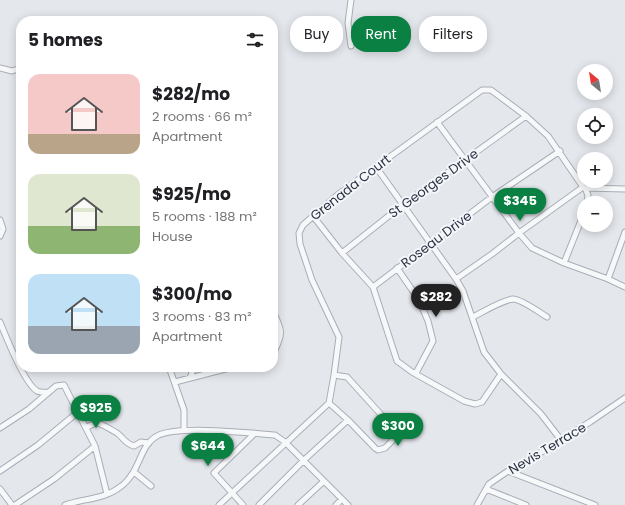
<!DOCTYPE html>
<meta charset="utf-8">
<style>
:root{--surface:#fff;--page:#f6f6f6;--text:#202124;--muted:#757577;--accent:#0b8043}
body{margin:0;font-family:Poppins,sans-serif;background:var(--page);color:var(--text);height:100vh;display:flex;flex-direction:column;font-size:15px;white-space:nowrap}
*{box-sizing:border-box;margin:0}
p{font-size:13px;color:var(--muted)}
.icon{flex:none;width:22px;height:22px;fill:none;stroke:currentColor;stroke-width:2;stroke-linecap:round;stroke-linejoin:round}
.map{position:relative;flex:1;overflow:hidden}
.drawer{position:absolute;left:16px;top:16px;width:262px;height:356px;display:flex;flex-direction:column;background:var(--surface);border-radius:16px;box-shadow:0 2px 10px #0003}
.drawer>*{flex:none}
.guide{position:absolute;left:290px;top:16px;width:275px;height:36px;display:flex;gap:8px}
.needle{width:26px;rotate:330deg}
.buttons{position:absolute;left:577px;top:64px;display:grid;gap:8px}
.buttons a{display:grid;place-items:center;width:36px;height:36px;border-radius:50%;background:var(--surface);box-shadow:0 2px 10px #0003;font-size:20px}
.price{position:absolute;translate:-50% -34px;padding:0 9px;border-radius:14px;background:var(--accent);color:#fff;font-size:13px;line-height:26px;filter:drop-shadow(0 1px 2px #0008)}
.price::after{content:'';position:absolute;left:50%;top:24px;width:12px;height:9px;margin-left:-6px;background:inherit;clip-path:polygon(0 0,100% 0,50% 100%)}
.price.active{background:#222;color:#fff}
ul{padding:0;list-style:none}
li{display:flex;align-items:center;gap:12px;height:100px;padding:0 12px}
li span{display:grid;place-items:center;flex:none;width:112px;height:80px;border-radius:12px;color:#555}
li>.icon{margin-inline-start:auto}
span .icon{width:48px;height:48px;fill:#fffc;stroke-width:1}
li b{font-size:17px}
h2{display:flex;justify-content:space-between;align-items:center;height:48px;padding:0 12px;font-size:17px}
.chip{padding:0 14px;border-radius:16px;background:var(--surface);box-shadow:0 2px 10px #0003;font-size:14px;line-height:36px}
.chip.active{background:var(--accent);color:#fff}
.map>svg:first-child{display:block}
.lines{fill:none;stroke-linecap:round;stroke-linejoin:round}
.street-casing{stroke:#a9aeb7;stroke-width:7}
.street{stroke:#f7f8fa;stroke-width:5}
.labels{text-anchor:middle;stroke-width:4;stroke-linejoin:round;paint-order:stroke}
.street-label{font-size:13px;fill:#2b3445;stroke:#f4f6f9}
</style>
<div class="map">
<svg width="625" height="505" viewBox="0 0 625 505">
<rect width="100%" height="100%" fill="#e4e7ec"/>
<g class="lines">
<defs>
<path id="street" d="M351,46L348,23L351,0
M0,68L12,71L21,68
M437,122L519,233L532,248L564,263L608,279L625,287
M376,167L456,279L463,291L484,352L501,374L541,414L561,440
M587,203L588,195L585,188L625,189
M313,216L342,253L373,287L397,361L412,372L464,401L475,404L482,402L501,374
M0,220L3,229L0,236
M342,253L400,207L526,116
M564,263L584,213
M397,268L419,300L428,321L433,341L416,373
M456,279L492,254L519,233L583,187L585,188
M608,279L625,232
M373,287L492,197L560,151
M273,312C283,331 283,334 273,354
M473,317C483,312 502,300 513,299C521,299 539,312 547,317
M0,322C6,337 25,384 37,391C41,393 45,392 49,392
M169,367L184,410V430
M190,378L194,367
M175,382L233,367
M329,403L348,420
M0,428L29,409L56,386L64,385L95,446L107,494
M86,428C90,426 93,423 97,423C101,423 113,431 117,433C124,438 124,443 134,446L141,442L149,443
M0,471L38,445L78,412
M508,471L595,505
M134,472L151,486
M0,489L12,505
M486,489L526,505
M15,505L54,479L95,446
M65,505C82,499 105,499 120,487C125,484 131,476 134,471C141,459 144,443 157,436C177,425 250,433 275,435L285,442L348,505
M219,505L329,403L334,375L339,337L312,280L300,244L299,233L303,225L340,193L482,90H491L526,116L548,136L583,187
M243,505L214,473L215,472L254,434
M259,505L304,460L348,420L375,448L378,450L385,448L396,437L395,430L347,377L334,375
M298,505L324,481
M336,505L342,499
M477,505L489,484L508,471L535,456L590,422L625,398"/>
</defs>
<!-- street casing -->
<use href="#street" class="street-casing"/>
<!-- street -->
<use href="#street" class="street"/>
</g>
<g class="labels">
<!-- street labels -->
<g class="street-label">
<text transform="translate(433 183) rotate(-36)" y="5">St Georges Drive</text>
<text transform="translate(350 187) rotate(-38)" y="5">Grenada Court</text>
<text transform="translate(436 239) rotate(-37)" y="5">Roseau Drive</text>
<text transform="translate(547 448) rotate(-31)" y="5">Nevis Terrace</text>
</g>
</g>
</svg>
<div class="buttons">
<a><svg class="needle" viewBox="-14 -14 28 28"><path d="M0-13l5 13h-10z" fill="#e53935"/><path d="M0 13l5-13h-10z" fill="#757577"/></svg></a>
<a><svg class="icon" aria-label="locate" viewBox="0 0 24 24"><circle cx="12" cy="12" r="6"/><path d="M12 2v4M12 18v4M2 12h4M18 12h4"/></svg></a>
<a>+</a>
<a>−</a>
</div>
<b class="price" style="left:520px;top:222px">$345</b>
<b class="price active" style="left:436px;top:318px">$282</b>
<b class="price" style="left:96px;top:429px">$925</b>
<b class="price" style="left:398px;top:447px">$300</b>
<b class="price" style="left:208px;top:467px">$644</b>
<div class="guide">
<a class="chip">Buy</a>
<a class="chip active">Rent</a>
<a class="chip">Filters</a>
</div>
<section class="drawer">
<h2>5 homes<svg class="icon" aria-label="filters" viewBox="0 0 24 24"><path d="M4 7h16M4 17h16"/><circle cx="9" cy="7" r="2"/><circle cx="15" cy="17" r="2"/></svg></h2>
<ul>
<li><span style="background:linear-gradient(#f6c9c9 75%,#b9a48a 0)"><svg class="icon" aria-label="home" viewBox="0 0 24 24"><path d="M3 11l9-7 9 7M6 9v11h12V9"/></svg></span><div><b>$282/mo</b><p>2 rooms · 66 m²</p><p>Apartment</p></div></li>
<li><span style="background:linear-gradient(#dfe7d0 65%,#8fb573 0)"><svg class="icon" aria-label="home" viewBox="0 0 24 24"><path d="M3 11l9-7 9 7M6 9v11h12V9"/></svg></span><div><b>$925/mo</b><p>5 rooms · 188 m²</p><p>House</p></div></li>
<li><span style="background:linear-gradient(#bfe0f5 65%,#9aa5b1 0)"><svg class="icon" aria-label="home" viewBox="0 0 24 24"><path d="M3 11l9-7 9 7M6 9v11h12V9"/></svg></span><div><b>$300/mo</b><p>3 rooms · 83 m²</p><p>Apartment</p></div></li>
</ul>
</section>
</div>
